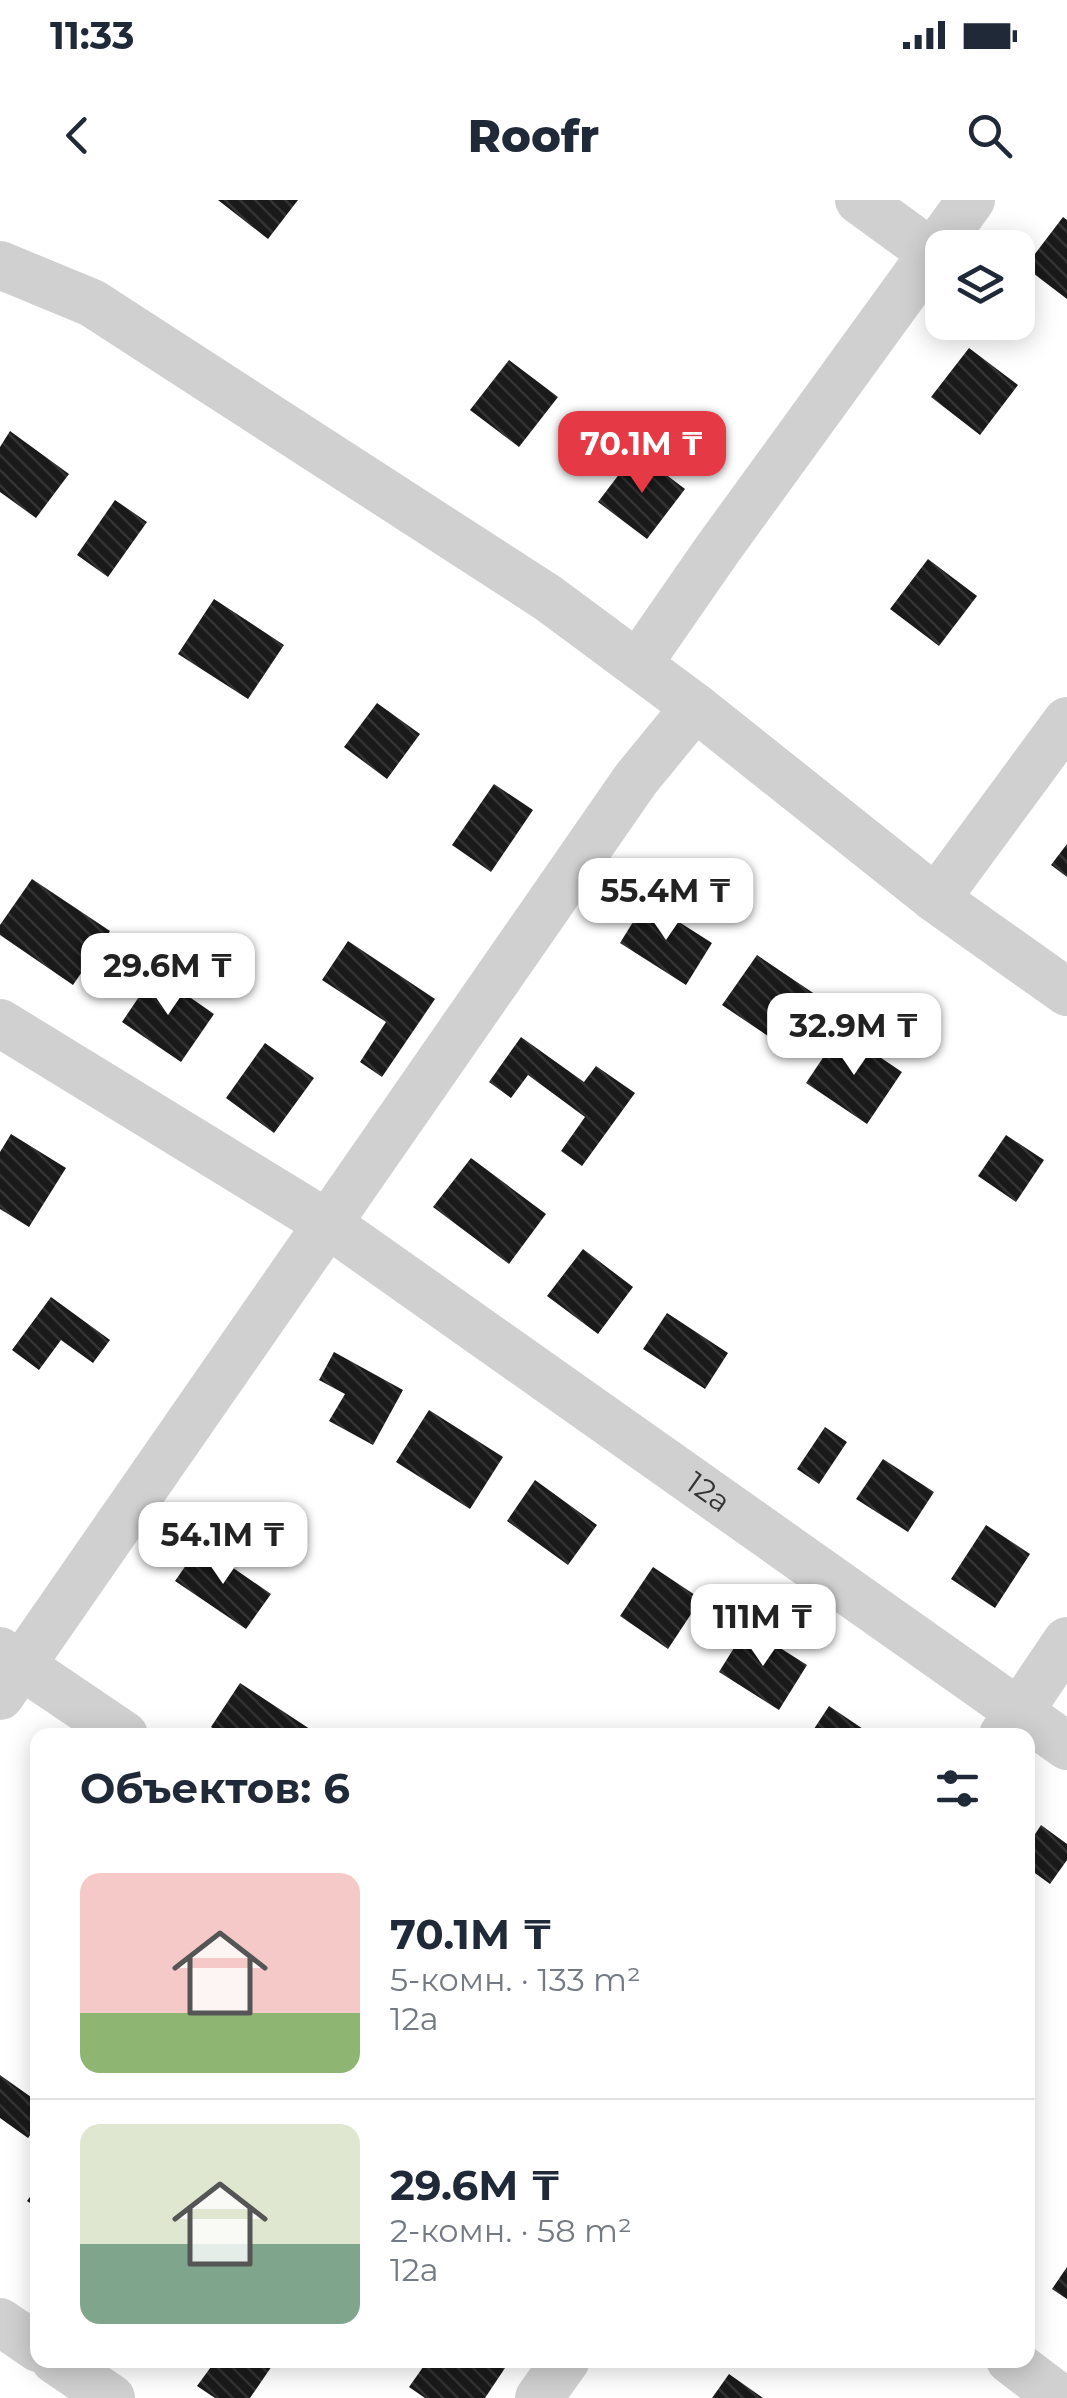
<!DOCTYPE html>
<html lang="ru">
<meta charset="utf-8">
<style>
:root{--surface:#fff;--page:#f6f6f7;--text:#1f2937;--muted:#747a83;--line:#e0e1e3;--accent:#e63946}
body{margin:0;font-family:Montserrat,sans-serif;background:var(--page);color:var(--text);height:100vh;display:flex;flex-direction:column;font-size:38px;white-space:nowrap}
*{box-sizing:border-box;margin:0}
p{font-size:32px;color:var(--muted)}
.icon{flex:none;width:55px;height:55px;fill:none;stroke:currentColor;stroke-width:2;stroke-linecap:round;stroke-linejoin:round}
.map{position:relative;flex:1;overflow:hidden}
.drawer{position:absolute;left:30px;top:1528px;width:1005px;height:640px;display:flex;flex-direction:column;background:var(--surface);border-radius:20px;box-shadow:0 5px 25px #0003}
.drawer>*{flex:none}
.fabs{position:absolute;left:925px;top:30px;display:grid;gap:20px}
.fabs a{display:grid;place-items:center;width:110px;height:110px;border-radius:20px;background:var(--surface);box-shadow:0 5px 25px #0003;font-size:50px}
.price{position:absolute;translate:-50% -85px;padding:0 22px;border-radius:20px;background:#fff;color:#222;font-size:32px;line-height:65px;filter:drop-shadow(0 2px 5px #0008)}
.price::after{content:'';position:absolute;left:50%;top:60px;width:30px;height:22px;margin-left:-15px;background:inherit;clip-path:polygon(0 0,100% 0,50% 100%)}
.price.selected{background:var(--accent);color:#fff}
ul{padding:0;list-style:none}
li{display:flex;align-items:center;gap:30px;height:250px;padding:0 50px}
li+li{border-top:2px solid var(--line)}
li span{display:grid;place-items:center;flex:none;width:280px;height:200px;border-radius:20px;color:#555}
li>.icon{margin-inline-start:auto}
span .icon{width:120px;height:120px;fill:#fffc;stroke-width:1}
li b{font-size:42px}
h2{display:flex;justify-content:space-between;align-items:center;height:120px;padding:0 50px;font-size:42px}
.status{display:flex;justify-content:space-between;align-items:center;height:70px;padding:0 50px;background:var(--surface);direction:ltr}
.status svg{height:28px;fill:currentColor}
header{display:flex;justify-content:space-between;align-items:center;height:130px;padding:0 50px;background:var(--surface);font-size:45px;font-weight:800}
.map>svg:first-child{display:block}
.building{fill:url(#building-back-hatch)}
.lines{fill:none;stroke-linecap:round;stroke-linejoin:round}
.minor{stroke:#d0d0d0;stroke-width:48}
.labels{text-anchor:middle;stroke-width:10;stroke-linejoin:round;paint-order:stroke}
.street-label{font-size:30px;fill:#333;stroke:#fff}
</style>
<div class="status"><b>11:33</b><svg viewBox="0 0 49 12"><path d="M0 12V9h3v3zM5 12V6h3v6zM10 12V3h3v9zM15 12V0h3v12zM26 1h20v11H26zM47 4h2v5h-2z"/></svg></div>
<header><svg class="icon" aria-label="back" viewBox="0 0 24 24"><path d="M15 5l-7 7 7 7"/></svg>Roofr<svg class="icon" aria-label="search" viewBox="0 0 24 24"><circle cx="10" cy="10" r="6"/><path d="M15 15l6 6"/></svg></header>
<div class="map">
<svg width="1067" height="2198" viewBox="0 0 1067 2198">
<defs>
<pattern id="building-back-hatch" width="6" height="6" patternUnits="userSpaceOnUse" patternTransform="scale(2.5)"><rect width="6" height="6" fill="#1a1a1a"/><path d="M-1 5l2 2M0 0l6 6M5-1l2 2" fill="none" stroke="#333"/></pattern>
</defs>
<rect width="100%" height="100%" fill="#fff"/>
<!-- building -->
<path class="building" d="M218,0H298L268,39Z
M1063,17L1067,20V99L1025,67Z
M969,148L1018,185L980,235L931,197Z
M509,160L558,197L519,247L470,210Z
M10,231L69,274L36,318L0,292V247Z
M636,252L685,289L647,339L598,302Z
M115,300L147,322L108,377L77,355Z
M928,359L977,396L939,446L890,409Z
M214,399L284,445L248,499L178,454Z
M377,503L420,534L387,579L344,547Z
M494,584L533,610L491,672L452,645Z
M1067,644V677L1051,665Z
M32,679L110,731L73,785L0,735V725Z
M646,701L712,743L686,785L620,743Z
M348,741L435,799L382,877L360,862L386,822L322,780Z
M757,755L834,807L799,857L722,805Z
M155,773L214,814L181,862L122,822Z
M841,831L902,872L867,924L806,883Z
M521,837L584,882L596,866L635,893L582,966L561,951L585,917L528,875L511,898L489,882Z
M265,843L314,878L274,933L226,898Z
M11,934L66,968L29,1027L0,1009V952Z
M1006,935L1044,960L1016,1002L978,976Z
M471,958L546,1014L509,1064L433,1007Z
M583,1049L633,1087L598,1134L547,1096Z
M51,1097L110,1140L93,1163L61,1140L39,1170L12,1150Z
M667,1113L728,1153L705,1189L643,1149Z
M334,1152L403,1190L373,1245L329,1221L345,1194L319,1180Z
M429,1210L503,1257L470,1309L396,1262Z
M825,1227L847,1242L819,1284L797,1269Z
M883,1259L934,1292L908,1332L856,1299Z
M535,1280L597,1325L568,1365L507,1321Z
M986,1325L1030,1354L995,1408L951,1379Z
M200,1345L271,1394L246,1429L175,1381Z
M653,1367L701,1399L668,1449L620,1416Z
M747,1427L807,1465L779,1510L719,1472Z
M240,1483L319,1535H223L211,1527Z
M829,1506L872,1535H810Z
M1041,1625L1067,1644V1660L1050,1684L1028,1668V1645Z
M0,1875L38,1902V1925L28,1938L0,1918Z
M38,1986V2008L27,2001Z
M1067,2067V2099L1052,2089Z
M216,2160H276L250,2198H215L197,2186Z
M428,2160H499L507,2165L485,2198H425L409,2187Z
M729,2174L763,2198H712Z"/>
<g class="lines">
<!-- minor -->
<g class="minor">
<path d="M859,0L933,54"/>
<path d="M0,65L92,103L548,398L695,507L936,699L1067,792"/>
<path d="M638,464L717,350L971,0"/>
<path d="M936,699L1067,521"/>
<path id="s1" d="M0,823L328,1024L1019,1512L1067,1441"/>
<path d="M0,1451L124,1535"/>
<path d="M0,1496L636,579L695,507"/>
<path d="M1003,1535L1019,1512L1067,1546"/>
<path d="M0,2122L38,2148"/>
<path d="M55,2160L111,2198"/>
<path d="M1010,2160L1060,2198"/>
<path d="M539,2198L566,2160"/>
</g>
</g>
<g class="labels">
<!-- street labels -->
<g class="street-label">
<text dy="10" stroke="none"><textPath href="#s1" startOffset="850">12а</textPath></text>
</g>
</g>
</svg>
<div class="fabs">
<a><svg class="icon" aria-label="layers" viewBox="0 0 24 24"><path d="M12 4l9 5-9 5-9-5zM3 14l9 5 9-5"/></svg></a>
</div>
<b class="price selected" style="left:642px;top:296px">70.1M ₸</b>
<b class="price" style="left:666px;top:743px">55.4M ₸</b>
<b class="price" style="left:168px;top:818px">29.6M ₸</b>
<b class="price" style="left:854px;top:878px">32.9M ₸</b>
<b class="price" style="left:223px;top:1387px">54.1M ₸</b>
<b class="price" style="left:763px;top:1469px">111M ₸</b>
<section class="drawer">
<h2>Объектов: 6<svg class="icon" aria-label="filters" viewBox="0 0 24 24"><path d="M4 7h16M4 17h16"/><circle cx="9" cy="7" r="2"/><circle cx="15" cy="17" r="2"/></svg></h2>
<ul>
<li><span style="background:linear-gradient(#f6c9c9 70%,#8fb573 0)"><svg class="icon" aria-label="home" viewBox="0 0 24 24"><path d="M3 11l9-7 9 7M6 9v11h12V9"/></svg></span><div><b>70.1M ₸</b><p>5-комн. · 133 m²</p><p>12а</p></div></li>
<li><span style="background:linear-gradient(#dfe7d0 60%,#7fa58c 0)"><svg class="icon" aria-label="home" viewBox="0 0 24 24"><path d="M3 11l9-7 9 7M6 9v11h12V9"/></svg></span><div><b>29.6M ₸</b><p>2-комн. · 58 m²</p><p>12а</p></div></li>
</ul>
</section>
</div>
